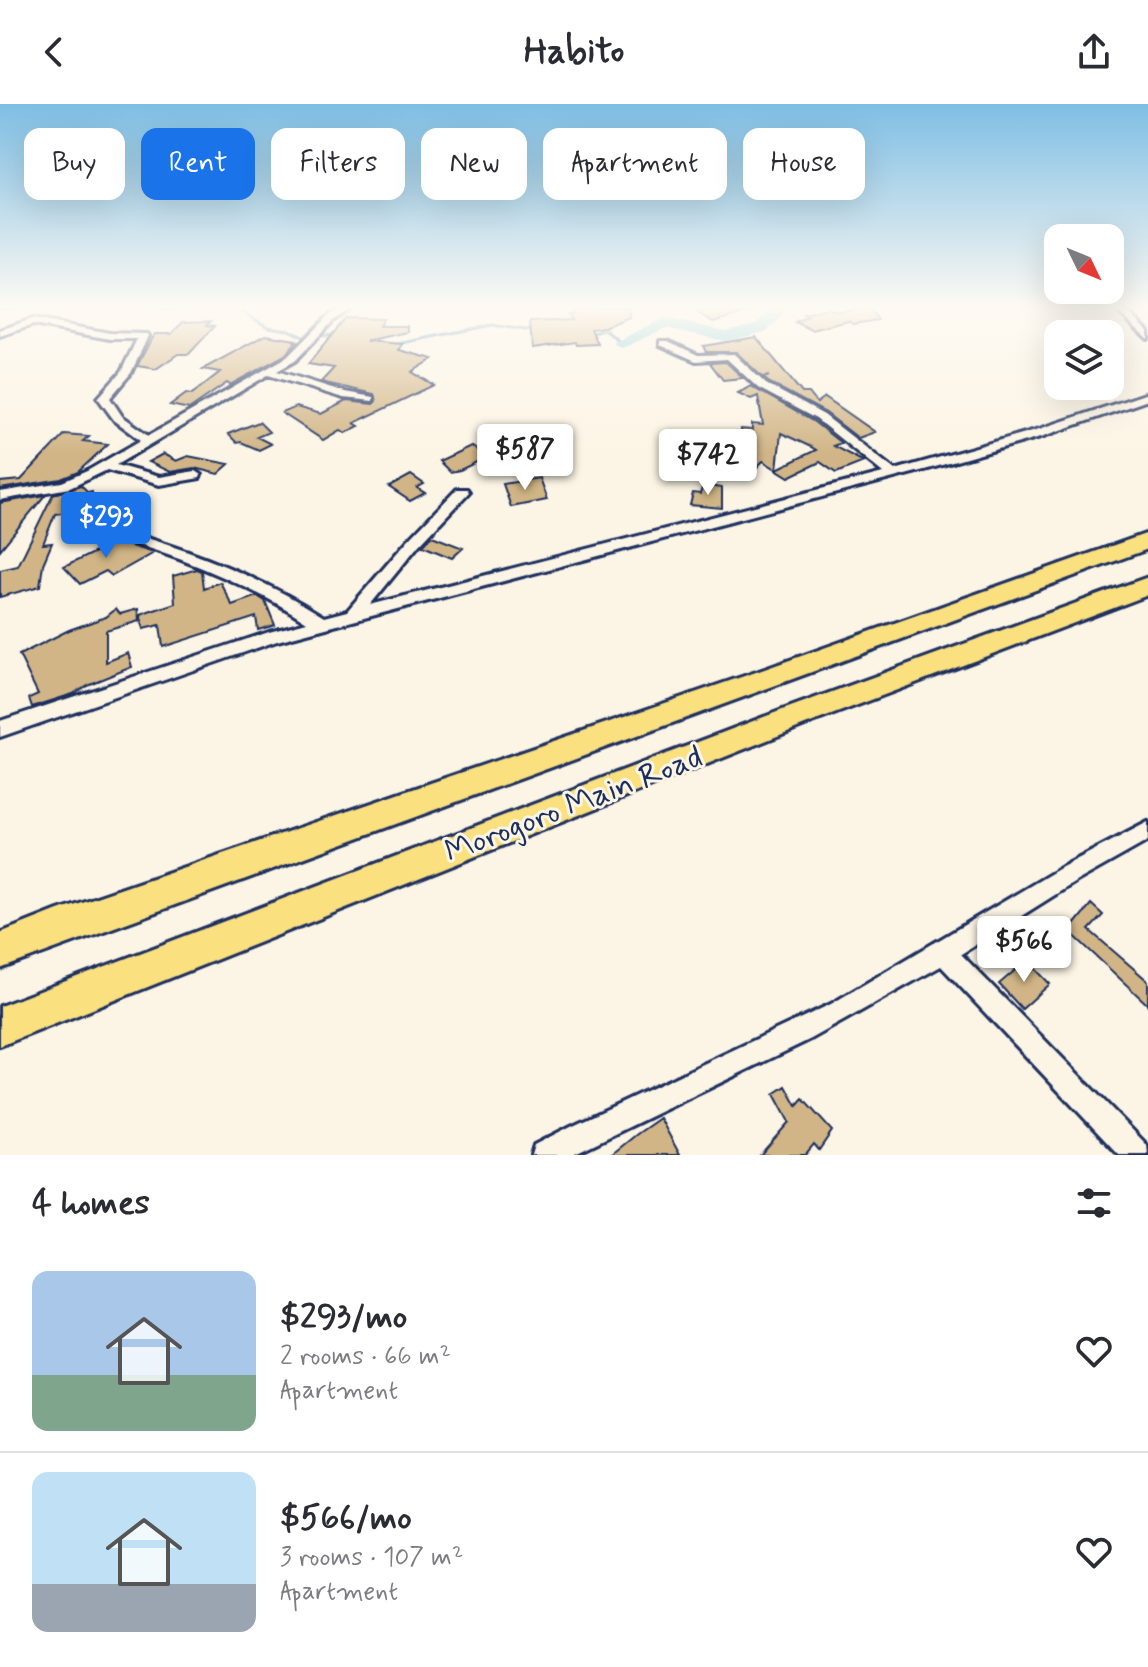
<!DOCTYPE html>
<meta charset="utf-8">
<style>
:root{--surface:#fff;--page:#f7f7f7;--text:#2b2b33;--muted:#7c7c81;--line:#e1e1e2;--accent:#1a73e8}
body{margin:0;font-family:Mynerve,sans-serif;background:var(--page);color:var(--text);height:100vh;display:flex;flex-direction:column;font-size:30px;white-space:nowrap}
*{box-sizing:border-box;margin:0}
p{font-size:26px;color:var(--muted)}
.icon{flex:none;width:44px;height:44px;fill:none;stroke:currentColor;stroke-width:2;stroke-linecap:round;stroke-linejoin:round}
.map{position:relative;height:1051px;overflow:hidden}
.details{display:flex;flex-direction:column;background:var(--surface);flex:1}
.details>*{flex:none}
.guide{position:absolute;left:24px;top:24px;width:1100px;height:72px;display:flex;gap:16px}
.needle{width:52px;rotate:133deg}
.buttons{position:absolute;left:1044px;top:120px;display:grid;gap:16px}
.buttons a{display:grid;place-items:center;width:80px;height:80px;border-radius:16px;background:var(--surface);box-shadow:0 8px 32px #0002;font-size:40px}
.price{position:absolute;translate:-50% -68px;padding:0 18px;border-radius:8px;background:#fff;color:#222;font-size:26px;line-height:52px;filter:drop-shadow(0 2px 4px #0008)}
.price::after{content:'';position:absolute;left:50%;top:48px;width:24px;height:18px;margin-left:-12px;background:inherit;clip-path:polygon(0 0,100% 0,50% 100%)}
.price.on{background:var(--accent);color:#fff}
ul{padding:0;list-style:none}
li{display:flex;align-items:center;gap:24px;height:200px;padding:0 32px}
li+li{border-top:2px solid var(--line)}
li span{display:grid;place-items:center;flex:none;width:224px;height:160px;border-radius:16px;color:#555}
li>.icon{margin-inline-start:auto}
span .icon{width:96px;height:96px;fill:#fffc;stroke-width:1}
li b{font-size:34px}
h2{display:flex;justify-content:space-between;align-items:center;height:96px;padding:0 32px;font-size:34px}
.tag{padding:0 28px;border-radius:16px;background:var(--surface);box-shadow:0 8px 32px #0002;font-size:28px;line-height:72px}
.tag.on{background:var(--accent);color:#fff}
header{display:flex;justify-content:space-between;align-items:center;height:104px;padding:0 32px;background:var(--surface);font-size:36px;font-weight:700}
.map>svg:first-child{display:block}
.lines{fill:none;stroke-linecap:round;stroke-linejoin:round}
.stream{stroke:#578dab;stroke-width:3}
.river{fill:#7fccde;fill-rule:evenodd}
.building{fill:#d1b586;stroke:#1b2f5e;stroke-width:2;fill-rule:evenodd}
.minor-casing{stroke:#1b2f5e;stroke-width:6}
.trunk-casing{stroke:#1b2f5e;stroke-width:6}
.minor{fill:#fcf5e5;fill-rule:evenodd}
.trunk{fill:#fbe080;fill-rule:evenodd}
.labels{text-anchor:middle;stroke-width:6;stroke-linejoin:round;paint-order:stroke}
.near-street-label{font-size:32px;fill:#1b2f5e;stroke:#fcf5e5}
</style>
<header><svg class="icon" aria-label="back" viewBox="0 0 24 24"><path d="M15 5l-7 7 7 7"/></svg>Habito<svg class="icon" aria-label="share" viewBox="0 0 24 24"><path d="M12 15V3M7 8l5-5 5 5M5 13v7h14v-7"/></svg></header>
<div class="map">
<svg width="1148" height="1051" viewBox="0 0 1148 1051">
<rect width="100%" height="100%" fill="#fcf5e5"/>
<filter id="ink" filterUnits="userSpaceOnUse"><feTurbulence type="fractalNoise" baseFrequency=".0125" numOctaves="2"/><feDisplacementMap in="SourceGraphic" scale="16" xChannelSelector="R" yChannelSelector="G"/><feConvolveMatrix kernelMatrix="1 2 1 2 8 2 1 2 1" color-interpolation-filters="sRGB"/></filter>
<g filter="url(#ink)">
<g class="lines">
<!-- stream -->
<path class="stream" d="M155,203L167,206L204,203
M234,203L268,223L289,226L303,233L336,231
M0,205L79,203
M589,230L605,226L621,239
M392,241L492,221L532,227"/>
<!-- river -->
<path class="river" d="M774,203H791L767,227L761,229L725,237L666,224L627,242L621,244L613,239L664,214L725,227L756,220Z"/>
</g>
<!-- building -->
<path class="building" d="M570,203H628L629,213L604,223L591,225L598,240L576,241L575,238L532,244L530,218L571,216L568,210L574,209Z
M719,203H756V206L713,218L698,209Z
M869,203L878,216L853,220L848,217L812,226L795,218L808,212L804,210L828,204L838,208Z
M346,214L383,215L379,222H408V228L366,237L403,240L399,246L433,255L412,268L434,281L354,319L359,322L345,329L340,326L323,336L282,309L296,303L321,310L346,297L373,300L376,297L374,290L321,278L334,264L308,260Z
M211,217L207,221L215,222L189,250H178L156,265L137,262L154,230H171L183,218Z
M265,231L296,236L294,238H297L285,251L230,281L227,279L189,305L170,301L186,289L192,290L220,268L203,265Z
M756,233L802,289H809L817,299L825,293L875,328L858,334L826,309L768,278L764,274L769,272L762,273L736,248H706L703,242Z
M726,258L743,274L723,276L710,259Z
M751,282L814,318L841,339L833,342L864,358L836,369L820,358L789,373L763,357L756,364L738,358L755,339L740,340L741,325L752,326V320L763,321L758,292L751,295L738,289ZM781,329L811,343L816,346L777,365Z
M1059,282H1109L1110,284L1081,294Z
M259,318L269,328L257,333L271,340L259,346L241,338L237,339L228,330Z
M64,330L89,332L83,337L108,340L78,368L61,375L0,385V378L21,376Z
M471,342L480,348L481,356L460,366L450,368L439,357Z
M163,350L176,357L188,352L229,360L218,370L194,364L170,368L148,358Z
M411,371L424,380L417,384L425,389L410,397L389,383Z
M539,374L547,396L511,403L503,380Z
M703,381L722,384V404L690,401L693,389L700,390Z
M81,382L88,389L92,388L93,404L55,410L43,440L52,439L43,460L40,482L0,493V466L18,462L53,390Z
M45,391L0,446V399Z
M432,432L463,444L452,454L423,442Z
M101,433L121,439L153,449L112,472L106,467L80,480L64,463L101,445L92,438Z
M197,465L202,467L204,484L220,478L232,501L257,492L265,497L275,521L258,526L256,513L163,543L160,521L143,525L140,511L175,499L173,472Z
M116,505L120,510L138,505L139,517L106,527V558L128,549L132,563L87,581L73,590L32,603L29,594L38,590L19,551L69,526L106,513Z
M1091,800L1103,811L1089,826L1148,877V901L1069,827Z
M1027,856L1050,880L1022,905L999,880Z
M786,982L797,1002L803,995L832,1027L819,1046L814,1040L805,1051H760L789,1018L774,990Z
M660,1014L680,1051H611L637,1030Z"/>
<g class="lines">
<defs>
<path id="minor" d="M341,203H352L333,217L295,257L277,267L345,288L373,293V297L343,294L268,271L116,361L159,373L195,367L201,371L200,374L159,381L107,366L70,384L0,396V388L62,378L87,367L141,336L114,316L98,294L121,268L137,235H110L33,221L0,232V226L32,215L110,229L147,230L148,232L131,269L110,294L122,312L149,331L287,253L327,213Z
M1113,203H1123L1148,227V235Z
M660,237H668L698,251L734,250L766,280L824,311L895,366L1036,326L1148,289V296L1044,332L928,365L277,537L0,633V617L269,528L307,518C247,478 165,447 95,428L93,425L95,422L100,421C177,441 257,470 324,513L347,507L408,436L457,385H467L469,388L418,442L370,501L883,369L816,315L758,284L727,255L696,257L660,241Z
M1148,718V737L1077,777L961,850L1147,1041L1148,1051H1119L941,862L811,935L571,1051H531L534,1041L571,1022L831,900L1062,763Z"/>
<path id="trunk" d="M1148,429V445L0,865V829L58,806L756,568Z
M1148,473V491L805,621L0,942V902L785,605Z"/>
</defs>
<!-- minor casing -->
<use href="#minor" class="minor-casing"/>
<!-- trunk casing -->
<use href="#trunk" class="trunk-casing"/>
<!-- minor -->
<use href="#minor" class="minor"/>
<!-- trunk -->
<use href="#trunk" class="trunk"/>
</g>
</g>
<!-- sky -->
<linearGradient id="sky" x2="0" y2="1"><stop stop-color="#7ebee4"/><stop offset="0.58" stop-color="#fefaf3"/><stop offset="1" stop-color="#fefaf3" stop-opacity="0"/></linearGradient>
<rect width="1148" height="350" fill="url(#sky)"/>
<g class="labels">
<!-- near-street labels -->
<g class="near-street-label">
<text transform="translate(573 699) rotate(-21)" y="11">Morogoro Main Road</text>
</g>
</g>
</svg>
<div class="buttons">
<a><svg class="needle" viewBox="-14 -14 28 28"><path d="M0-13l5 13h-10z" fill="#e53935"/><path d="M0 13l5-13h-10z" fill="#7c7c81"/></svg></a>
<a><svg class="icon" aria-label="layers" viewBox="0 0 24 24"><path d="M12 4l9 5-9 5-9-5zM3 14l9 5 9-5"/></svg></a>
</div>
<b class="price" style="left:525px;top:388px">$587</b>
<b class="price" style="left:708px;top:393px">$742</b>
<b class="price on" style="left:106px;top:456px">$293</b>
<b class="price" style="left:1024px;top:880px">$566</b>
<div class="guide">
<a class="tag">Buy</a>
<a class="tag on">Rent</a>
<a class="tag">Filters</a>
<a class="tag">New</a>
<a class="tag">Apartment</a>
<a class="tag">House</a>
</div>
</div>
<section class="details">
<h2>4 homes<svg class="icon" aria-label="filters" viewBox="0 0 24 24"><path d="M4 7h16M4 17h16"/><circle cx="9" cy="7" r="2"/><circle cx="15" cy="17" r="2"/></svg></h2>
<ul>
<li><span style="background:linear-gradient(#a9c7e8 65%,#7fa58c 0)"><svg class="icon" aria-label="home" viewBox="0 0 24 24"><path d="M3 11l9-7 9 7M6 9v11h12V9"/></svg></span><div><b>$293/mo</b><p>2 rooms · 66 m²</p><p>Apartment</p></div><svg class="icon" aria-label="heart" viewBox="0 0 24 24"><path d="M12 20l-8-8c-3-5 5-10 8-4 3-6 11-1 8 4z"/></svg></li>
<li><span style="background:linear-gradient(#bfe0f5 70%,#9aa5b1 0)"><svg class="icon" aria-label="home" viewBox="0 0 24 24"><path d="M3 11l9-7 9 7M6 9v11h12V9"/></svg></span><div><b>$566/mo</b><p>3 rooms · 107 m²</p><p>Apartment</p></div><svg class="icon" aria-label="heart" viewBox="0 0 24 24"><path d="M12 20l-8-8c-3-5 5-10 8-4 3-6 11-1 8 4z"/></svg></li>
</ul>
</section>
